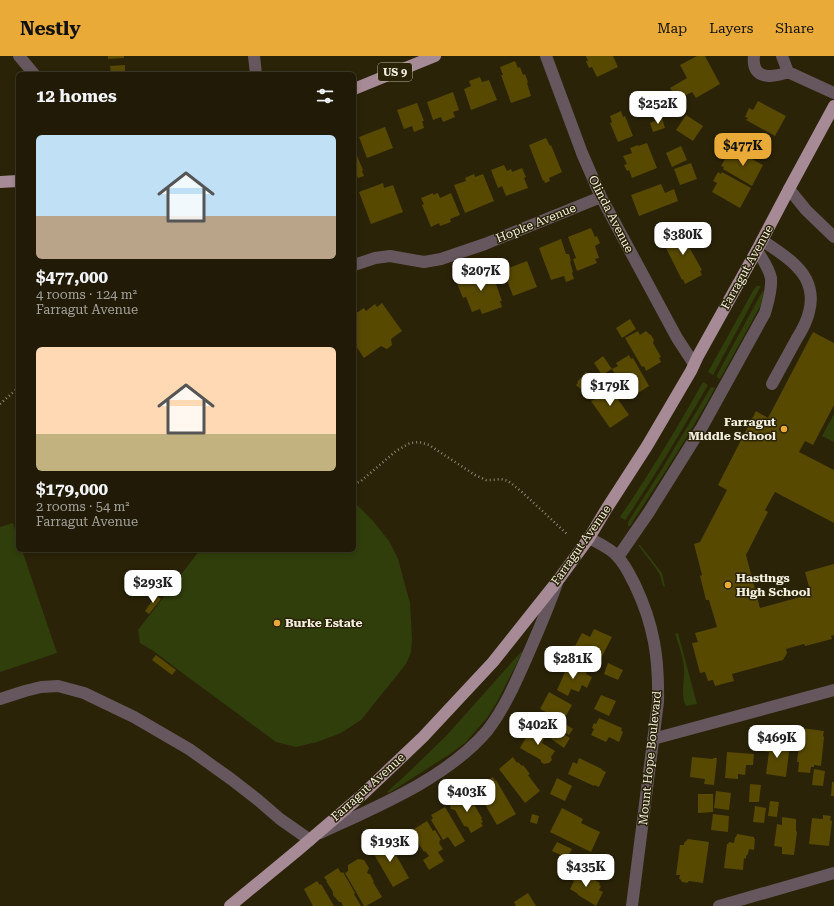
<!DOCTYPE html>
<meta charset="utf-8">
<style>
:root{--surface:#201a06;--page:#282310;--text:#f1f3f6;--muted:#a2a19b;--line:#3d3828;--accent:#eaaa38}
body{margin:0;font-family:"Roboto Serif",serif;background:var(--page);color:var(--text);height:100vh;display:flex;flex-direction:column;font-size:15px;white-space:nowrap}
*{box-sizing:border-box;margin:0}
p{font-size:13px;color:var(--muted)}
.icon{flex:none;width:22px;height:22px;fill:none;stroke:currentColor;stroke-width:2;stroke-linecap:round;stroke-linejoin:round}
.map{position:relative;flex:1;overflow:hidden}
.details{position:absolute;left:16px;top:16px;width:340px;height:480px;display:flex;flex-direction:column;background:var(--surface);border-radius:6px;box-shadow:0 2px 6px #0003,0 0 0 1px var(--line)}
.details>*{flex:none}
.price{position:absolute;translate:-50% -34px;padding:0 9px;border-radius:8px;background:#fff;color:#222;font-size:13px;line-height:26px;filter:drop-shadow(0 1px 2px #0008)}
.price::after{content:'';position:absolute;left:50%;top:24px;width:12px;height:9px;margin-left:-6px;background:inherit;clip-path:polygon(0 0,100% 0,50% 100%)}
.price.current{background:var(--accent);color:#111}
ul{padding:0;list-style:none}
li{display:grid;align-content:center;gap:8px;height:212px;padding:0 20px}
li span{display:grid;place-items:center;height:124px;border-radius:6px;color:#555}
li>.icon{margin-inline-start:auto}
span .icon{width:72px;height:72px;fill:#fffc;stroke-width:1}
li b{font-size:17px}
h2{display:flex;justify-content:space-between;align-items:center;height:48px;padding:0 20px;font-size:17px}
header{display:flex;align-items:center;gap:24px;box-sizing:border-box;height:56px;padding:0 20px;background:var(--accent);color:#111}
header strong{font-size:19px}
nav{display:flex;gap:22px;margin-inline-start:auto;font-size:14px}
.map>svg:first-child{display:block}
.grass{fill:#303e0b}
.building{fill:#574900}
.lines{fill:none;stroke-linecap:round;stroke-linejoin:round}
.path{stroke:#8e8873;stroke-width:2.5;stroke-dasharray:1 3;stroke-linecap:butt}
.minor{stroke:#65575d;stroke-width:12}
.major{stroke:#a68a96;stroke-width:12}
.poi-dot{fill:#eaaa38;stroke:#2a2308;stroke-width:1.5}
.labels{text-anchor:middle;stroke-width:3;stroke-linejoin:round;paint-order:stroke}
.shield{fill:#2a2308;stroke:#b7b29e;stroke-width:1}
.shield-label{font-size:11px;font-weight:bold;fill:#f3efdf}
.street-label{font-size:12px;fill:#f3efdf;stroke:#2a2308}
.poi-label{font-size:12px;font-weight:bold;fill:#f3efdf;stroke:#2a2308;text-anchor:start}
</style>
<header>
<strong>Nestly</strong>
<nav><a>Map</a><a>Layers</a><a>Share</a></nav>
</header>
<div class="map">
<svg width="834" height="850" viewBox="0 0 834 850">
<rect width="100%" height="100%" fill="#2a2308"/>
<!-- grass -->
<path class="grass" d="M757,230H761L713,319L708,316L754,233Z
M763,234L764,240L763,245L720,323L717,321V319Z
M703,326L708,329C682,374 655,420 626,463L625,464L620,461C650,417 677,372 703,326Z
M711,331L715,332C689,380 659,425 630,470H628V466L662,413Z
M834,358V386L822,380Z
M354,446L373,465L389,485L398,503L410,547L412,583L411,596L406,608L361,664L341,677L317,686L296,691L276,686L177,613L155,596L140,587L138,574L200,494H354Z
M13,467L18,483V494H22L57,597L0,616V471Z
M638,489H640L662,517L665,531L663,530L660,519L655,511Z
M678,577L697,648L686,650C680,639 685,625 684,612C683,601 679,589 675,578Z
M521,596L522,597L497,646L487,662L465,687L450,698L389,737L387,736L409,716L447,679Z"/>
<!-- building -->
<path class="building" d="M108,0H124V2L108,3Z
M586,0H613L618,11L597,21L592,11L589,12L586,5H588Z
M697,0H705L720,28L696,42L692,36L677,44L670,32L687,22L680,9Z
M515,5L518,12L520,11L523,19L525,18L528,26L527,27L531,40L511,47L501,19H503L500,11Z
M125,9V18H111L110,10Z
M480,21L482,26L489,24L497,44L471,54L464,33L471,30L469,25Z
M453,36L459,54L453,56L455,61L443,66L441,61L433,64L427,46Z
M758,45L786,60L775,80L746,64L748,62L745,61L749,52L753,54Z
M417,47L424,65H422L424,72L414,76L412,70L404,73L397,54Z
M621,55L623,61L625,60L633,80L618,86L610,67L612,66L610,60Z
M686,59L703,70L693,85L676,74Z
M662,62L665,72L653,76L650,67Z
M385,71L393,92L367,102L359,81Z
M546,82L550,90L551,89L562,116L549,122L550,125L545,127L544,124L543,125L529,89Z
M647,87L657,112L632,122L629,114L627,115L624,109L627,108L623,100L632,97L630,92L638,89V90Z
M681,90L687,104L672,111L666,97Z
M735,94L763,109L752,130L723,113L724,111L721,110L726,101L730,103Z
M355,95L363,114L362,115L364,120L358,122L355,116L354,117V96Z
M691,107L697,123L680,129L674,113Z
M504,109L507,115L511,113L512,116L522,112L526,121L524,122L528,132L506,140L502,130L498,132L491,114Z
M718,116L721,118L722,116L751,132L740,152L712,136L717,127L713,125Z
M474,118L475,121L483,118L494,145L465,157L454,129L466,125L465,122Z
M383,127L384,132L393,129L403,156L371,168L359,136Z
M661,128L665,137L674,133L678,145L639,160L631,139Z
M433,137V139L438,137L440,142L451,137L460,159L450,163L451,166L440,170L439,167L431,171L422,149L424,148L421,142Z
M591,172L595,181L597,180L600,187L595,190L599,202L595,203L597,207L577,215L573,203L576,202L568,181Z
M685,172L693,188L688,190L689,191L702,214L700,215L702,219L685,228L683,223L682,224L664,188L672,184L670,180Z
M561,183L566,198H569L571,205L570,206L573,216L572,217L574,223L566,226L564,220L551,224L539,192Z
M527,205L537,231L513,240L503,214Z
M487,213L489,218L492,217L502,245H500L502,251L482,258L480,253L472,256L466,241L463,242L456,225Z
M382,247L402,275L391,283L392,289L387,293L381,290L364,302L354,287V257L358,256L364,252L366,255L375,248L377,251Z
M630,263L636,273L622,282L616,272Z
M638,275L640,279L646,275L649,278L651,279L654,284L653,287L661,301L659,302L661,306L646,315L644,310L642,311L625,282Z
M813,276L834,287V349L813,389L805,385L799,396L834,414V467L775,436L765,454L768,456L746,499L760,552L811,538L805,516L834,508V579L831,580L832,583L805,590L804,588L786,593L787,597L783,604L732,618L734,625L715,630L713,624L708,625L705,616L700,617L692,587L698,586L695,577L717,571L709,544H706L700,520L702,519L694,488L700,486L727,434L718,429L756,355L768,362Z
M629,299L631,303L633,302L649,330L629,343L612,313L618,310L616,307Z
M603,300L612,313L602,319L594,307Z
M586,316L595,324H594L596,326L593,329L591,327L586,334L585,333L583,335L576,329L578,327L577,326Z
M608,329L629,359L610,372L591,345L597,342L595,339Z
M156,539L161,543L149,558L145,555Z
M594,573L612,581L599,606L601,607L597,615L568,600L573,589L575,590L582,577L590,581Z
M156,599L176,614L172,619L152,604Z
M608,607L623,614L618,624L604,618Z
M566,608L569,610V608L587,617L586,618L592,621L587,632L582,629L579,636L571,633L568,640L557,634L565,616L563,615Z
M549,636L572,649L563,665L540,653Z
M601,639L616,645L609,660L594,653Z
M599,662L622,672L621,674L623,676L619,686L609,681L606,686L591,679L594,673L592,672L594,667L596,668Z
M561,665L573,673L569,679L557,671Z
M532,671L546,679L542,687L555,695L551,701L552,704L549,707L544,708L541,706V704L520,692Z
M801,672L824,675L823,680L824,681L821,710L814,709V711H811L810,717L798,716L799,706H797Z
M556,673L570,682L564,692L550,682Z
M770,686L790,688L786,721L766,718L769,696L763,695L764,689H770Z
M727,696L754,698L753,709H746L745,719L738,718V723L725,722Z
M513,701L517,707L518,706L522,710L523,709L530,718L528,719L540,735L525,747L499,713Z
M692,701L713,703V702H717L714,729L704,728L705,723L690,721Z
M579,702L602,713V714L606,716L599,731L594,729V730L568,718L573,706L577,708Z
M814,713L825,715L823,730L812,729Z
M493,721L495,725L496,724L516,758L497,769L480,740H476L475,737L476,734L477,733L476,732Z
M557,722L572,730L565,745L550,738Z
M832,726H834V740H831Z
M750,728L761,729L759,746H749Z
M716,735L731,737L729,754L714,752Z
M464,737L466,741L469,740L482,762L481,763L483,766L481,767L483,770L471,777L468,771L464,770L455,754L451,753L450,750L451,748L452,747L451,745Z
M698,738H713V756L698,757Z
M770,745L779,746L777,761L768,760Z
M755,750L766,752L764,767L753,766Z
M445,751L465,785L455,791L448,781L443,784L431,764L433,762L431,759Z
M562,752L583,763L581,767L600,776L591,796L550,776Z
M532,758L539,760L537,768L530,766Z
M713,758L729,760L728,776L711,774Z
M823,759L831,760L830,764L832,765L829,790L809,788L812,762L823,763Z
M782,761L796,763V775L797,776L794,799L782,798V791L774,790L777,768L782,769Z
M427,765L433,775L435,774L441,784L439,785L440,786L439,787L443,793L438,796L444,805L429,814L423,804L429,800L425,795L424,796L411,775Z
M737,778L754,781V783H755L754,794L749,793L748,798L746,800V803L744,802L743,814L724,812L727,788H728L729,786L734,787L735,781H736Z
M387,783L409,822L393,831L371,793L377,790L375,787L381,784L382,786Z
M688,783L709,786L703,827L689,825L687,827L682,826L680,823H679L680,819H676L680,789H684V787Z
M557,786L572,793L567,802L552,795Z
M358,803L364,804L369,812L367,817L369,818H370L374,826H373L382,841L366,850H364L345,817L348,815V809Z
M338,812L341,817L343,816L355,837L354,838L361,850H343L341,846H339L333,839V836L326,825H327L324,821Z
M574,815L578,818L579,815L600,827L599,829L601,830L599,834L603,836L596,850L578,839V838L570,833L574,825L570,823Z
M317,825L320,829L321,828L334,850H313L304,833Z
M528,837L536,850H516L514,846Z"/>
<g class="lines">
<!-- path -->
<path class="path" d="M0,348L18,332
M354,428L361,425L396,395L410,387L419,386L429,389L475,419L486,424H491L501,423L508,425L521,435L568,479"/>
<!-- minor -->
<path class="minor" d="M19,0L34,18
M254,0L256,18
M546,0L582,97L601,141L677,282L694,308
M754,0C751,24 772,22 788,16L834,37
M782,0L788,16
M789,133L806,154L834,181
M762,184C777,195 797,206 806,223C811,233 812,245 809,256C807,266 801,276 796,284C788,299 780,313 772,328
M354,209L375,202L390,200L424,206L441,203L485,188L601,141
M589,482C598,487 610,492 617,500C625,508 630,519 635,529C654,569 659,602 658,646L632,850
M618,501L649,456L702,371L765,257C768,246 772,234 771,222C769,212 762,203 757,194
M0,643L25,635L41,631L58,630L84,637L134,661L189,693L231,723L258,744L280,763L310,784
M653,683L834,634
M320,777C376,751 446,723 487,675C504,653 515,628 526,603C537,578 548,553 557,527
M719,850L834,817"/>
<!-- major -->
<path class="major" d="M354,33L435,0
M0,126L18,125
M230,850L298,794L361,740L423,681L493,606L559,523L589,482L607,452L647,390L691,315L698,300L757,194L789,133L834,50"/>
</g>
<!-- markers -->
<g class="poi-dot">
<circle cx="784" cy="373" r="4"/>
<circle cx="728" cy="529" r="4"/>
<circle cx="277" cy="567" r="4"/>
</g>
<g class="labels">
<!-- shield labels -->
<rect class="shield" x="378" y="7" width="34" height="18" rx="3"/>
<g class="shield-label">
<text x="395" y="20">US 9</text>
</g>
<!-- street labels -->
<g class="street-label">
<text transform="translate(611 158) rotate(63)" y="4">Olinda Avenue</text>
<text transform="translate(536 167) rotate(-22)" y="4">Hopke Avenue</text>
<text transform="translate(747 211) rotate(-61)" y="4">Farragut Avenue</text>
<text transform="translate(581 489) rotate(-55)" y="4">Farragut Avenue</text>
<text transform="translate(650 702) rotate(-84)" y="4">Mount Hope Boulevard</text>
<text transform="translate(368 731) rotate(-42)" y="4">Farragut Avenue</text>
</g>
<!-- poi labels -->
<g class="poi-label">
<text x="776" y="370" text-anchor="end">Farragut<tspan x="776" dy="14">Middle School</tspan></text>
<text x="736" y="526">Hastings<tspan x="736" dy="14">High School</tspan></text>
<text x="285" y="571">Burke Estate</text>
</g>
</g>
</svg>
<b class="price" style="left:658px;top:69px">$252K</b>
<b class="price current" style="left:743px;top:111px">$477K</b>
<b class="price" style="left:683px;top:200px">$380K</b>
<b class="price" style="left:481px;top:236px">$207K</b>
<b class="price" style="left:610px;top:351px">$179K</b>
<b class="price" style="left:153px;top:548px">$293K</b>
<b class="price" style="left:573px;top:624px">$281K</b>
<b class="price" style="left:538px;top:690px">$402K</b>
<b class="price" style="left:777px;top:703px">$469K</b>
<b class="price" style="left:467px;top:757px">$403K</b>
<b class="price" style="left:390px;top:807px">$193K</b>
<b class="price" style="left:586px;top:832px">$435K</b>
<section class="details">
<h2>12 homes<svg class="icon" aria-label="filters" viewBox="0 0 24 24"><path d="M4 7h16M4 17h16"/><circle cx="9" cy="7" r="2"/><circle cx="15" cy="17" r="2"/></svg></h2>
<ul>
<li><span style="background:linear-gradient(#bfe0f5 65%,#b9a48a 0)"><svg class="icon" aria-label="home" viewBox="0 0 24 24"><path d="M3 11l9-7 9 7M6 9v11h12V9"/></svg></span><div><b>$477,000</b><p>4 rooms · 124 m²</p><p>Farragut Avenue</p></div></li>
<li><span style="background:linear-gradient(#ffd9b3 70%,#c2b280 0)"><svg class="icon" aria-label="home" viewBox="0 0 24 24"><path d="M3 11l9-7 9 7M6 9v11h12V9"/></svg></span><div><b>$179,000</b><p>2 rooms · 54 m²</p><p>Farragut Avenue</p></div></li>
</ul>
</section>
</div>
